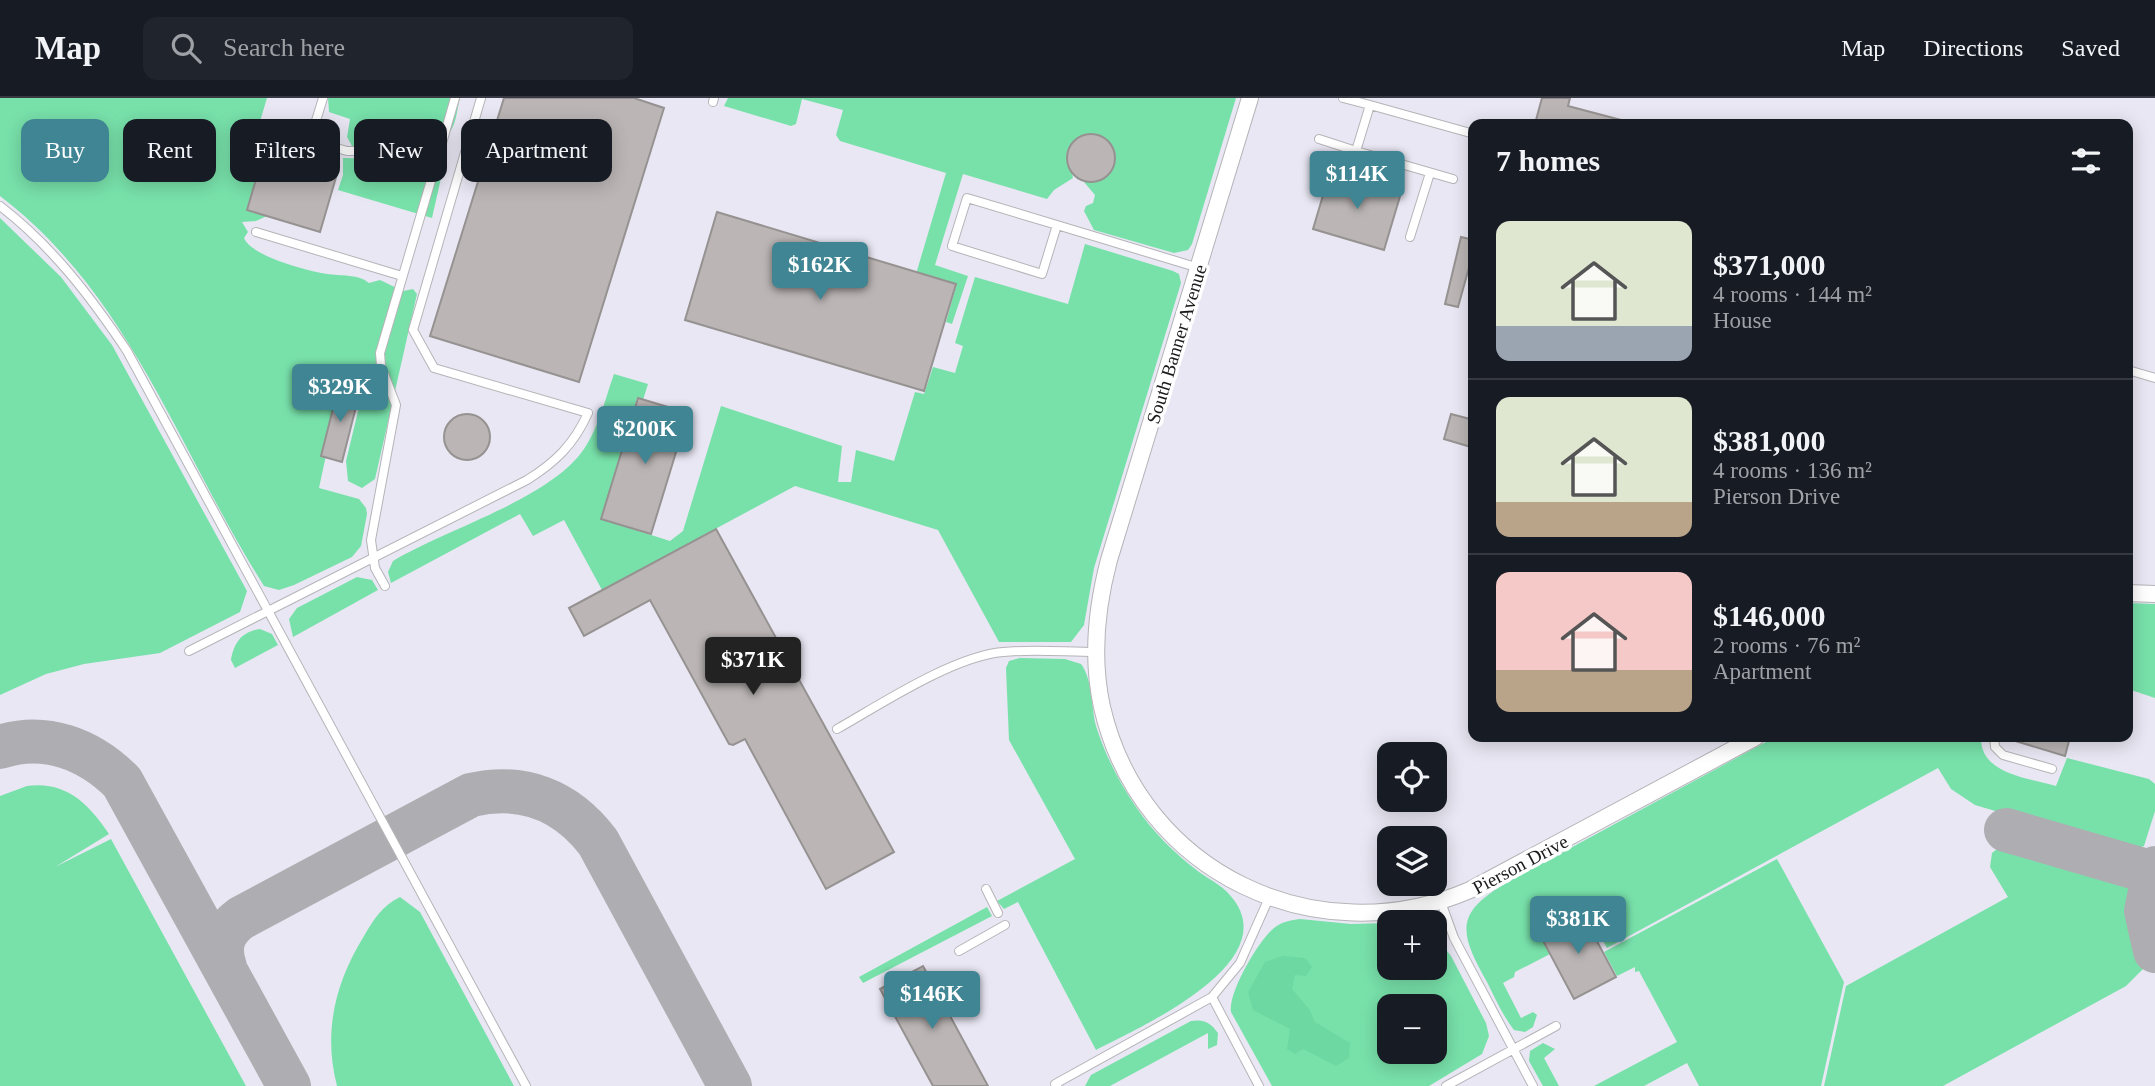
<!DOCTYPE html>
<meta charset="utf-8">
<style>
:root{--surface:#171b24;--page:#20242c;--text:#f1f3f6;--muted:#9ea1a6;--line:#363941;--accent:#408593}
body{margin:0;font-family:Georgia,serif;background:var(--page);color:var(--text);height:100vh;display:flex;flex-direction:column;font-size:26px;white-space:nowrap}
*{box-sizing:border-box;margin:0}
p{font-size:23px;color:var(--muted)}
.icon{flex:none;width:38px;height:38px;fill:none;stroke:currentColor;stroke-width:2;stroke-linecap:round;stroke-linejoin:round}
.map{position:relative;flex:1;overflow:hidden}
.details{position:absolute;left:1468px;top:21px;width:665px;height:623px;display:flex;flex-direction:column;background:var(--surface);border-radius:14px;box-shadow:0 4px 18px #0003}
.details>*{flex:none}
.banner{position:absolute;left:21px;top:21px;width:665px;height:63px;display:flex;gap:14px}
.fabs{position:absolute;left:1377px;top:644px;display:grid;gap:14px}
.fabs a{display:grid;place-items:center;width:70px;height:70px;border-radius:14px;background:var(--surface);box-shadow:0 4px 18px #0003;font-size:35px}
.price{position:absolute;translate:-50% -60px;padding:0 16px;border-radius:7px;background:var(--accent);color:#fff;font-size:23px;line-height:46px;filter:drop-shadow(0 2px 4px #0008)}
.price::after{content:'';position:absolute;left:50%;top:42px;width:21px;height:16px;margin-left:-10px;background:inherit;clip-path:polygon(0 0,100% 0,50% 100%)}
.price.selected{background:#222;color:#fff}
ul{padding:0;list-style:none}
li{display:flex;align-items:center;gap:21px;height:175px;padding:0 28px}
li+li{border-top:2px solid var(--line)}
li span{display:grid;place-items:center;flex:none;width:196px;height:140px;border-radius:14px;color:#555}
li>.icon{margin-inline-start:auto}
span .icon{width:84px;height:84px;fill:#fffc;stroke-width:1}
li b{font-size:30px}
h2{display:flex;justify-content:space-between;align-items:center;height:84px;padding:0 28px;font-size:30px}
.pill{padding:0 24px;border-radius:14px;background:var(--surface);box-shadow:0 4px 18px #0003;font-size:24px;line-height:63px}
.pill.selected{background:var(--accent);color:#fff}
header{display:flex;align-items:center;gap:42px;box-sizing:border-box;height:98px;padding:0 35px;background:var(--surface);border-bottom:2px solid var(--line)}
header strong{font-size:33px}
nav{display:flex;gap:38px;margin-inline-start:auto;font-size:24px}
.search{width:490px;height:63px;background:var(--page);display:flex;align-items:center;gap:18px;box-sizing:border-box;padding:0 24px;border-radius:14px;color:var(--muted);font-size:26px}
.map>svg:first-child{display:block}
.built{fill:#e8e7f3;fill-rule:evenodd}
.green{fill:#78e1aa;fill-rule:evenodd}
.forest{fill:#6dd8a1}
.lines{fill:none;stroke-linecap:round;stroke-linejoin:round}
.taxiway{stroke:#aeaeb2;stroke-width:44}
.building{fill:#bbb6b5;stroke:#969291;stroke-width:2}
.service-casing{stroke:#b5b4b8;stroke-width:10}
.minor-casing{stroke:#b5b4b8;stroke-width:18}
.service{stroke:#fff;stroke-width:8}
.minor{stroke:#fff;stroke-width:16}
.labels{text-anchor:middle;stroke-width:7;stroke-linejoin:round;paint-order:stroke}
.street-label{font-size:19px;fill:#1a1a1b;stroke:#fff}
</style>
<header>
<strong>Map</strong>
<div class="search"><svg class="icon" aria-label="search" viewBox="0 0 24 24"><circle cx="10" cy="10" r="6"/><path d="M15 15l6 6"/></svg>Search here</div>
<nav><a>Map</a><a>Directions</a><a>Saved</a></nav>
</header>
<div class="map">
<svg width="2155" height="988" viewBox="0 0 2155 988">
<rect width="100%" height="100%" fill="#f1f1f5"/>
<!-- built -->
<path class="built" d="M0,0H2155V988H0ZM1474,26H2128V639H1474ZM1390,656H1435V702H1390ZM1390,740H1435V786H1390ZM1390,824H1435V870H1390ZM1390,908H1435V954H1390Z"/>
<!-- green -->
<path class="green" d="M0,0H267L244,77L262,81L267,118L256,123L242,124L248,134L244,140C251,158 307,173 327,176C340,178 359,176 369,185L380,182L403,193L413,191L417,196L375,381L362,390L348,383L346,363L360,305L371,308L374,294L341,287L319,390L359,401L366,410L367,416L361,448L352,459L294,487L279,492L264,488C179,354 131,198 0,98Z
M328,0H460C457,10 457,23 451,32C434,60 380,48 352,48L347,39L350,21L329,14Z
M728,0H1236L1192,146L1188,152L1174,155L1094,132L1084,113L1086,108L1093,105L1095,97L1084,84C1133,82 1114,25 1082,38C1076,41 1069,47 1067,54C1065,64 1072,71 1073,80L1054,92L1047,101L963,76L935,167L968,178L952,226L946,224L956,188L916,176L946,75L840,43L836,37L843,12L802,1L796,26L791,28L724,8Z
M343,60L442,62L444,67L432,120L338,92L343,77Z
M0,120L61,179L112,247L247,493L240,514L160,555L84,566L46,576L0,597Z
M1085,146L1173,173L1179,176L1181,185L1094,470L1084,527L1071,544H999L938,432L795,388L602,492L564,422L533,438L520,416L391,485L388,474L393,463C446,431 550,401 584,351C599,329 605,301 614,276L648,286L643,302L637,300L601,421L670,443L683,433L721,308L842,348L838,384H851L856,352L894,363L915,294L924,296L933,269L955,275L963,248L955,245L975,179L1068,206Z
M357,479L372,482L378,492L293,539L289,521L297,510Z
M2128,505L2155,506V600L2128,591Z
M260,531L272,536L278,547L235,570L231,562C234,545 241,534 260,531Z
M1020,560L1065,561L1081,566C1093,582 1091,609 1096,628C1105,657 1119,684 1136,709C1153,734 1175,756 1199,774C1209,781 1221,787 1229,796C1291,863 1138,930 1096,952L1018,804L1004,811L997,803L1075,761L1009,642L1006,570L1009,563Z
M1775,639H1981C1980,676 2028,680 2056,688L2067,660L2149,681L2155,686V713L2144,748L2130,753L1975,707L1951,691L1938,670L1607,850L1593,824L1595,820L1588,812L1542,836L1552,855L1515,874L1514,879L1503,885L1521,920L1533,914L1537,917L1533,929L1525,934L1514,932C1503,918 1495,900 1487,884C1459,834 1454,815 1508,784Z
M27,688C66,683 88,705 109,736L55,769L111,741L246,988H0V698Z
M2002,747L2130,786L2134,796L2132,832L2144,870L2126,888L1943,988H1824L1846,888L2008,799L1990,769L1992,755Z
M1777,761L1844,884L1821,988H1699L1687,965L1644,988H1594L1677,944L1639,873L1635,874V869L1617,878L1604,854Z
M400,799L420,814L514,988H337C323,934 335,885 364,838C374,821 382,808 400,799Z
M987,809L992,818L863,885L859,879Z
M1300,821L1351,826L1389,825L1390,870H1435V838L1451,858L1486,925L1489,938L1482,956L1429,988H1272L1231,914C1228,895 1258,843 1274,830C1281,824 1291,822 1300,821ZM1390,908H1435V954H1390Z
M1191,923C1204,921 1210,924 1218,935L1217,947L1208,951V935L1110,988H1085L1091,977Z
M1543,945L1555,951L1544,960L1559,988H1543L1529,963L1530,953Z"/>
<!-- forest -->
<path class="forest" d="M1283,858L1305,860L1312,869L1306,878L1295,877L1292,891L1309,911L1315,924L1350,945L1349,960L1336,968L1303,951L1295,956L1287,951L1290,931L1253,912L1248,894L1265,864Z"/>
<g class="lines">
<!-- taxiway -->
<path class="taxiway" d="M0,649C45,634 89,651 122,684L289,988
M2006,732L2154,775
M2155,770L2146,813L2155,853
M225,869C218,848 223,833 241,820L471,697C523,685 566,702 598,744L730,988"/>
</g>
<!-- building -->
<path class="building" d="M504,0H634L664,10L579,284L430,238Z
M1542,0H1570L1568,8L1621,22L1620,26H1550L1536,22Z
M1067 60a24 24 0 1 1 48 0a24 24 0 1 1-48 0Z
M264,54L337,76L320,134L247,112Z
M1330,74L1401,95L1384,152L1313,131Z
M717,114L956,186L924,293L685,222Z
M1461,139L1474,142V166H1470L1458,209L1445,206Z
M339,287L360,293L342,364L321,358Z
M638,300L688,315L651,436L601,421Z
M1451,316L1474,322V350L1444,341Z
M444 339a23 23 0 1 1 46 0a23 23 0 1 1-46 0Z
M716,431L894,754L826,791L745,641L733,647L729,646L650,502L584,538L569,510Z
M2012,639H2070L2065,658L2012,642Z
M1582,815L1616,879L1574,901L1540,837Z
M923,868L988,988H933L880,891Z"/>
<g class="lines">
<defs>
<path id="service" d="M713,4L714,0
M1370,7L1474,36
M264,29L347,53L440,52L455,0
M1319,41L1356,53L1370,7L1343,0
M310,42L323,0
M1356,53L1453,81
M0,108C52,148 91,199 127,253L526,988
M1057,127L967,100L952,148L1042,176L1057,127L1199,170
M256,134L402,178
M1410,139L1430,75
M2128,272L2155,280
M385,488L375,470L371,442L396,307L381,268L380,255L440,52
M189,553L527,382C556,364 574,346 588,315L434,270L413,232L481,0
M837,631C881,606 954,558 1003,554C1033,551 1065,554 1096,554
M1994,639L1995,649L2003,657L2052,671
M986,791L998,815
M1441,804L1454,840L1533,988
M959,853L1005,827
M1057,988L1055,986L1212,899
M1259,988L1212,899L1240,865L1269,800
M1446,988L1556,928"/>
<path id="minor" d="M1250,0L1109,462C1096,511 1091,559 1102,609C1140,775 1317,858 1470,792L1756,639
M2128,495L2155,496"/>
</defs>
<!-- service casing -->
<use href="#service" class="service-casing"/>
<!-- minor casing -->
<use href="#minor" class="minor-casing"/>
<!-- service -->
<use href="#service" class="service"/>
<!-- minor -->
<use href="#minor" class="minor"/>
</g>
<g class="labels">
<!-- street labels -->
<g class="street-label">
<text transform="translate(1176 246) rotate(-73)" y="7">South Banner Avenue</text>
<text transform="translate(1520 766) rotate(-28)" y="7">Pierson Drive</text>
</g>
</g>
</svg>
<div class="fabs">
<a><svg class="icon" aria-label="locate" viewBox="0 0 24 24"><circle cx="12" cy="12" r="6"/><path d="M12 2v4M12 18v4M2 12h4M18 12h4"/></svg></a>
<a><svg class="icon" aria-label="layers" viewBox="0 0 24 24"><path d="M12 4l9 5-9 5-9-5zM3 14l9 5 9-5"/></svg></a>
<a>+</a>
<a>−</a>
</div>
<b class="price" style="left:1357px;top:113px">$114K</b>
<b class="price" style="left:820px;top:204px">$162K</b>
<b class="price" style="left:340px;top:326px">$329K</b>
<b class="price" style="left:645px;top:368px">$200K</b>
<b class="price selected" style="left:753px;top:599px">$371K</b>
<b class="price" style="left:1578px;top:858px">$381K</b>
<b class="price" style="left:932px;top:933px">$146K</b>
<div class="banner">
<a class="pill selected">Buy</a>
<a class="pill">Rent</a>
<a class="pill">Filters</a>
<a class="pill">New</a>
<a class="pill">Apartment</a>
</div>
<section class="details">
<h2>7 homes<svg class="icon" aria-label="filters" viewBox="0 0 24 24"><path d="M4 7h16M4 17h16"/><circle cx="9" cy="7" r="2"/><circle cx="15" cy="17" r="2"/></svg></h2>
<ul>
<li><span style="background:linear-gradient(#dfe7d0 75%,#9aa5b1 0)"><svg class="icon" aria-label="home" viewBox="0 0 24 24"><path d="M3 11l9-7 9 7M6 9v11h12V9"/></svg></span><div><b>$371,000</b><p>4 rooms · 144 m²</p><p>House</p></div></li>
<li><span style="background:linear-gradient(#dfe7d0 75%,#b9a48a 0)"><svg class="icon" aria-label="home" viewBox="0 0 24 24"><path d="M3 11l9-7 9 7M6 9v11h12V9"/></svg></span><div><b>$381,000</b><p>4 rooms · 136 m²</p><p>Pierson Drive</p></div></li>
<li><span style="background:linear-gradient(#f6c9c9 70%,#b9a48a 0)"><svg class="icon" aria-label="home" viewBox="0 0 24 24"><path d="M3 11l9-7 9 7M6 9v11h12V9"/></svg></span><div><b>$146,000</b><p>2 rooms · 76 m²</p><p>Apartment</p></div></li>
</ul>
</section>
</div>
